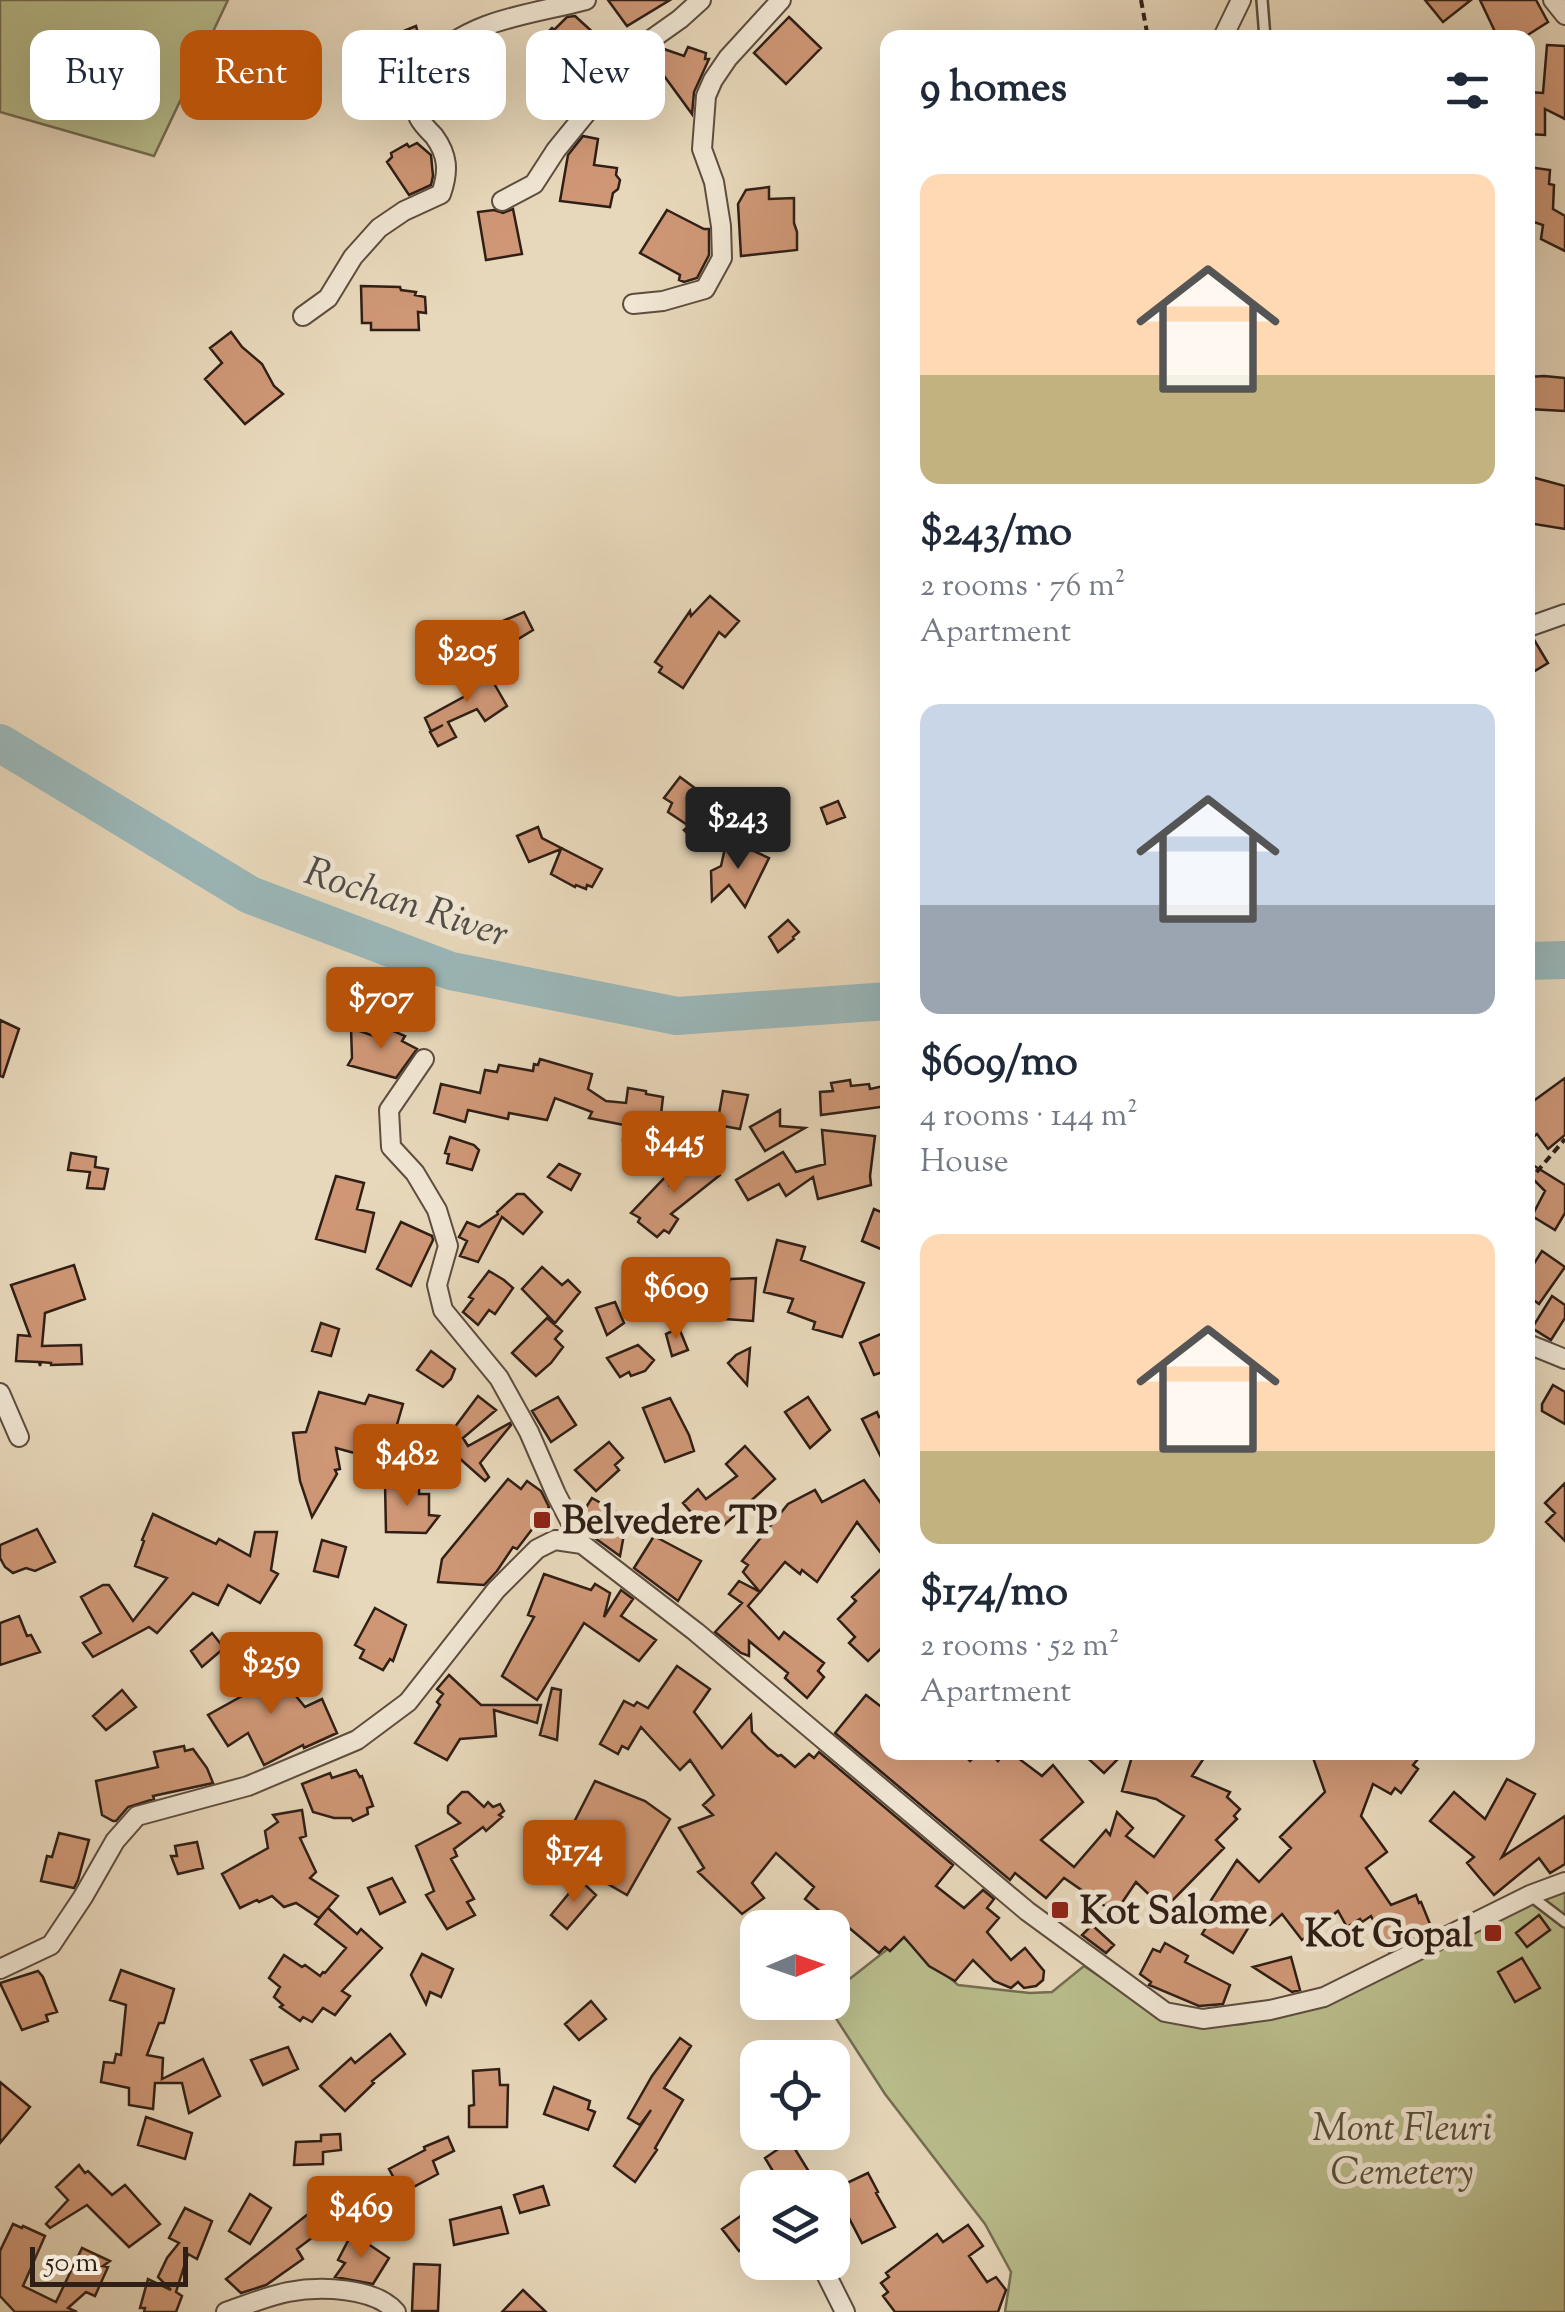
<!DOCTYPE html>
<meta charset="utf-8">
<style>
:root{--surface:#fff;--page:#f6f6f7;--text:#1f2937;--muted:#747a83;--accent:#b45309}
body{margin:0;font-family:"Sorts Mill Goudy",serif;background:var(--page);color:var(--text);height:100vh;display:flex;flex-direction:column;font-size:38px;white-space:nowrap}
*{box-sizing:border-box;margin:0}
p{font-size:32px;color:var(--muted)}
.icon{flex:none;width:55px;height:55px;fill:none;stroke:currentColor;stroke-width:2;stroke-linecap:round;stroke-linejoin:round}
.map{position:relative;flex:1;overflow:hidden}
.details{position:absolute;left:880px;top:30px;width:655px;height:1730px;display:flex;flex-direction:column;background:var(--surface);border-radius:20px;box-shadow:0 10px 40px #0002}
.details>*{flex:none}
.guide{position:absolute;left:30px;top:30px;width:700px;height:90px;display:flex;gap:20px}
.needle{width:65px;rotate:88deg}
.controls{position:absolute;left:740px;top:1910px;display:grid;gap:20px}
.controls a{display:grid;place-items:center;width:110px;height:110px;border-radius:20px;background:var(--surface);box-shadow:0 10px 40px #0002;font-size:50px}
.scale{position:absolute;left:30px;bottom:25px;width:158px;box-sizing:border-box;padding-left:10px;border:5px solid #301f16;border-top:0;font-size:28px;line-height:35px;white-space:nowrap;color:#301f16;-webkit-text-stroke:8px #f0e6d3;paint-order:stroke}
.price{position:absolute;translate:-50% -85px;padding:0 22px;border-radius:10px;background:var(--accent);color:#fff;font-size:32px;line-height:65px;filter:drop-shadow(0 2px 5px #0008)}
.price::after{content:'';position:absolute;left:50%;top:60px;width:30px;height:22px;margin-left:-15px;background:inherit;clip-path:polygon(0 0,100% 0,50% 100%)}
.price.active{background:#222;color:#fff}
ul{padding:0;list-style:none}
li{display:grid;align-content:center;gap:20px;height:530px;padding:0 40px}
li span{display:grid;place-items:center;height:310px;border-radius:20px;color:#555}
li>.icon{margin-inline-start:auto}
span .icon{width:180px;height:180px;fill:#fffc;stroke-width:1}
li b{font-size:42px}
h2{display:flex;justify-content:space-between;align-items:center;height:120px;padding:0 40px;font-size:42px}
.tag{padding:0 35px;border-radius:20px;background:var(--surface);box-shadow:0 10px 40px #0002;font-size:35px;line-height:90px}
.tag.active{background:var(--accent);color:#fff}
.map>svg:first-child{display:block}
.green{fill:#babe8d;stroke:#756e52;stroke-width:2.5}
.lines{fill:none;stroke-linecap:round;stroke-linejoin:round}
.river{stroke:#9bb8ba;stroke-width:38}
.building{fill:#cf9776;stroke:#301f16;stroke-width:2.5}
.service-casing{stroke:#5e4d3f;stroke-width:14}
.minor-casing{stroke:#5e4d3f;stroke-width:22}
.path{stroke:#301f16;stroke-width:4;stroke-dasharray:8 5;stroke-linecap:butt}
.service{stroke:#f0e6d3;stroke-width:9}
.minor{stroke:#f0e6d3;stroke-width:18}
.poi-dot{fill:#8f2418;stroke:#f0e6d3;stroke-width:4}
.labels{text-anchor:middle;stroke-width:10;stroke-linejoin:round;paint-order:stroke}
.poi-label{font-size:38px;font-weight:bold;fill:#301f16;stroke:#f0e6d3;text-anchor:start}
.park-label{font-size:38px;font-style:italic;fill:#594f3a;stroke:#f0e6d3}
.water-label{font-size:40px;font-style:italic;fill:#504d47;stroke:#f0e6d3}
</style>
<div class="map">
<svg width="1565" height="2312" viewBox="0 0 1565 2312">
<rect width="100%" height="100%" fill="#e8d8bb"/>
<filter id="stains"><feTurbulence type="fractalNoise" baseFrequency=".002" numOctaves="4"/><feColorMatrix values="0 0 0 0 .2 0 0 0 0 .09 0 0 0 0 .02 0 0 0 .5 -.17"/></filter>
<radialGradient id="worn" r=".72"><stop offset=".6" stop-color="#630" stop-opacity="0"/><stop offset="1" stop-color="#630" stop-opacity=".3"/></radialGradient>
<!-- green -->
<path class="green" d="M0,0H228L154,156L0,112Z
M1565,1890V2312H1005L1011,2272L985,2224L885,2094L826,2003L832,2002L833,1992L903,1937L958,1985L1030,1993L1052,1992L1084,1966L1156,2014L1204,2026L1243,2024L1326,2004L1529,1903Z"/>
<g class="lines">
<!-- river -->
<path class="river" d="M0,743L250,895L451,971L677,1016L888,1001
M1528,961L1565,960"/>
</g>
<!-- building -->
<path class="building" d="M608,0H670L627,26Z
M1425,0H1471L1443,22Z
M1480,0H1536L1548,22L1523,38H1498Z
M575,16L608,46L591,63L585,58L581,63L578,60L566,73L535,45L552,28L554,30L567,17Z
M789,17L821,48L786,84L754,53Z
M416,26L422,49L416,51L417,54L402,65L406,77L403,105L399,106L379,44L402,37L401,32Z
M1547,45L1565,46V119L1545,109V135L1528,134V92L1543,93Z
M688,47L706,53L705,59H709L694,92L692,114L651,58L652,54L661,48L684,56Z
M583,136L598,139L594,165L617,168L616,175L620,180L618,189L613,193L610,207L560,201L568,155Z
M417,143L431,155L433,176L431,185L409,195L387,162L392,157L391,153L407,144L409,147Z
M1528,167L1550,170L1549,184L1554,185L1553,209L1565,216V251L1541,239L1543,225L1528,220Z
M769,187V199L794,198V223L797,232V250L741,256L738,204L746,190Z
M513,209L522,254L486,260L478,212L494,210L503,213Z
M667,210L704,229H709V255L697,278L684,282L679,280L680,275L640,253Z
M361,286L400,287L401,290L416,292L415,295L425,297L426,313L418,312L419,330H371V323H362Z
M231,332L242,347L262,364L274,386L283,394L245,424L205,379L222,363L210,348Z
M1544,376L1565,378V411L1529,409L1528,377Z
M1528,476L1565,486V529L1528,523Z
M710,596L739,621L725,637L719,632L683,688L659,672L662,667L655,662L690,611L691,616Z
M524,612L533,630L510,644L498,623Z
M1533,638L1548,663L1528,675V639Z
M484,666L507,706L485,721L477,709L448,722L456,737L438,746L430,732L443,725L431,731L425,718L467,695L458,682Z
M680,777L715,803L723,794L739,804L712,839L703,835L696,842L684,830L689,826L668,812L672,803L664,798Z
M838,801L845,817L827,824L821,808Z
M538,827L542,838L602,869L592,887L587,885L586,889L576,885L575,887L551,874L561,849L529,862L517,836Z
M727,839L769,858L745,907L729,885L712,901L711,871L721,866Z
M788,920L799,932L793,937L794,939L778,952L769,937Z
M0,1020L19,1029L3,1077L0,1076Z
M382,1026L405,1036L402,1041L417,1049L396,1078L348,1065L352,1058L351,1028L380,1038Z
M540,1059L592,1074L588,1089L606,1101L626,1103L628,1088L646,1091V1094L663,1097L660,1123L674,1125L672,1147L623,1140L624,1125L589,1118L592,1112L555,1098L547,1120L509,1113L508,1119L468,1110L465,1122L434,1113L441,1084L480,1093L485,1070L497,1072L499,1065L533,1071L534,1064L538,1065Z
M1565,1078V1135L1548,1149L1537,1134L1528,1141V1105Z
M850,1080L851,1086L869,1084L870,1089L888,1085V1106L821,1115L820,1092L833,1091L831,1083Z
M723,1091L748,1095L740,1129L717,1125Z
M780,1110V1126L805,1128L765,1151L750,1127Z
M822,1130L875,1136L870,1176L871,1185L818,1199L813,1177L786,1196L779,1184L748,1200L736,1180L783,1152L796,1172L825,1164Z
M450,1137L474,1145L479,1150L472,1170L447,1163L449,1154L445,1153Z
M71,1153L96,1157L95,1167L108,1169L104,1189L87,1188L90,1172L68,1170Z
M696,1158L717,1164L720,1175L671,1214L678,1219L669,1233L664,1230L657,1237L638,1222L640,1218L631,1213L671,1171L670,1184Z
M1528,1162L1565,1185V1213L1555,1230L1532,1216L1545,1191L1528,1174Z
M559,1164L580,1174L571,1190L548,1177Z
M336,1176L364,1183L357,1209L374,1213L365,1252L316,1239Z
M517,1194H524L542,1212L523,1234L502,1217L478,1262L460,1256L467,1241L459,1237L467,1222L479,1227L498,1214L497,1212Z
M874,1209L888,1215V1252L862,1241Z
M401,1222L432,1236L433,1240L411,1286L377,1269Z
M777,1240L805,1247L801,1260L864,1283L842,1337L813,1329L815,1322L788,1312L793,1299L764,1292Z
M1542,1251L1565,1267L1539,1304L1528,1296V1273Z
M74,1265L85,1299L45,1313L42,1346L81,1345L82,1364L51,1365V1363L41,1362L40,1366L39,1362L16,1361L18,1335L30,1336L11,1285Z
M542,1267L562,1285L568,1280L580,1292L555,1323L522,1289Z
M489,1271L504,1280L513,1288L495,1314L489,1310L478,1325L463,1312L473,1299L469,1297Z
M756,1278L753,1321L725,1319V1311L703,1308L704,1289L726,1290L730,1279Z
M1552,1296L1565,1305V1318L1551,1340L1532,1328Z
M615,1302L624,1323L607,1335L596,1308Z
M547,1318L562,1331L555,1339L563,1347L551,1363L536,1376L512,1353Z
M321,1323L339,1329L331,1356L312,1351Z
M679,1328L688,1350L672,1356L666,1334Z
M888,1331V1370L874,1375L860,1343Z
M638,1345L654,1360L645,1371L631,1376L629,1372L620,1377L607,1358Z
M750,1348L747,1385L728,1363L736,1355Z
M431,1351L455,1369L451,1379L443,1387L417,1370Z
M1553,1385L1565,1392V1424L1542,1411V1404Z
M319,1392L365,1404L369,1395L403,1404L394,1435L388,1433L380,1460L336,1448L340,1469L335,1470L337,1474L312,1517L300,1481L293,1433L306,1432Z
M478,1396L496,1410L463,1438L468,1446L510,1423L511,1425L480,1463L489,1477L485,1481L449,1449L442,1456L437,1451Z
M558,1397L576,1425L551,1442L532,1411Z
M808,1397L830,1430L810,1448L785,1412Z
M670,1398L689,1435L694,1451L665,1462L643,1408Z
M877,1412L879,1417L888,1414V1461L884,1463L862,1419Z
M609,1442L623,1458L615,1465L619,1470L596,1491L575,1470Z
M745,1446L775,1479L712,1536L683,1503L698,1489L706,1499L737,1476L726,1464Z
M508,1479L521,1489L527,1481L541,1491L549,1507L517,1549L513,1547L497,1571L484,1585L438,1582L442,1559Z
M864,1480L888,1513V1562L857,1522L817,1582L802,1570L800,1574L785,1562L760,1592L743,1572L748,1565L742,1561L788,1504L815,1490L822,1502Z
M409,1481L419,1487V1494H429V1515L439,1516L426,1533L386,1532L385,1483Z
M1565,1483V1541L1546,1522L1555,1513L1545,1503Z
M592,1498L627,1518L620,1556L592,1536L581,1515Z
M153,1514L216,1544L219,1539L250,1556L255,1532H277L271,1570L278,1574L260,1603L228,1585L218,1605L193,1593L157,1633L149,1627L93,1657L83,1643L101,1633L81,1597L103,1585H109L133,1621L167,1578L135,1566L144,1541L142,1540Z
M37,1529L55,1562L35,1571L26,1568L13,1573L5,1567L0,1558V1545Z
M654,1536L701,1561L678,1601L634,1568Z
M322,1540L346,1547L338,1577L314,1571Z
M888,1562V1642L868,1661L849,1643L855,1637L838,1619L856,1601L852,1597Z
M544,1574L591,1590L595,1584L610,1593L604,1617L621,1590L633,1599L621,1616L656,1640L639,1661L584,1623L537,1700L502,1676L534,1617L528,1615Z
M739,1581L760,1592L748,1606L779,1639L784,1632L824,1663L818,1671L824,1677L807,1698L785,1678L788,1673L749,1641V1656L741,1653L715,1632L742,1603L729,1594Z
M375,1608L406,1625L393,1661L390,1659L383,1670L360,1658L364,1650L355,1645Z
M19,1616L27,1636L31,1635L40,1652L0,1665V1623Z
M212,1633L224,1648L202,1667L191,1651Z
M247,1657L274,1683L282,1679L305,1707L322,1699L337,1733L304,1748L303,1745L264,1765L248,1733L228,1746L208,1715L251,1691L233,1670Z
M677,1666L710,1689L694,1712L722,1748L751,1715L752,1732L768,1748L778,1756L781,1755L795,1767L809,1754L814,1758L819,1752L953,1865L936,1886L964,1908L983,1890L994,1899L987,1908L999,1918L987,1932L1011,1960L1025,1948L1044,1971L1043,1980L1036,1986L1024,1988L1018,1982L1011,1988L994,1981L973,1960L955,1981L929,1966L904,1937L890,1951L885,1947L879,1953L835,1916L831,1920L805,1899L814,1887L776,1853L752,1883L764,1898L742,1914L698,1872L704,1868L679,1828L713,1815L703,1805L714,1795L690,1760L680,1770L641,1727L628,1749L622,1746L618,1754L600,1744L624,1701L634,1706L637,1702L648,1708Z
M449,1675L481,1705H541L537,1723L494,1710L496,1736L460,1739L447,1760L415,1743L440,1705L437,1702L443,1694L437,1689Z
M552,1688L561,1690L557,1740L540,1735Z
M122,1690L136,1707L106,1730L93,1716Z
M866,1695L888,1712V1752H961L970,1761L979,1752H989L998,1761L1005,1752H1010L1042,1776L1053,1765L1083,1802L1041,1840L1074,1867L1106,1830L1110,1835L1117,1812L1133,1828L1126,1836L1154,1857L1184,1816L1156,1799L1122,1791L1133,1753L1153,1756L1155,1752H1208L1192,1776L1230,1792L1227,1797L1240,1809L1234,1816L1237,1819L1216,1840L1224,1848L1164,1909L1136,1882L1115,1913L1064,1878L1046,1898L1015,1873L1010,1880L835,1733Z
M184,1746L185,1751L193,1749L207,1768L213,1783L153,1796L154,1799L128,1807L116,1821H113L102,1815L96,1781L158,1767L154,1752Z
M1081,1752H1125L1104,1773Z
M1311,1752H1424L1413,1765L1418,1769L1401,1793L1395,1788L1391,1794L1373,1784L1361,1816L1387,1852L1366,1868L1391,1905L1416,1895L1419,1903L1421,1902L1432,1929L1389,1951L1371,1916L1362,1922L1360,1919L1347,1927L1338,1911L1302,1940L1282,1914L1270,1925L1256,1915L1233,1953L1202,1934L1213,1916L1204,1911L1237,1860L1259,1882L1291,1848L1280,1837L1325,1792Z
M356,1770L360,1777L362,1776L373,1806L367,1808L368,1814L353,1821L351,1818H334L313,1812L302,1784L330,1773L332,1778Z
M1507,1779L1535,1794L1502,1857L1565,1816V1864L1550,1873L1539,1858L1494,1895L1467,1863L1474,1857L1430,1821L1454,1792L1485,1819Z
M595,1781L645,1801L670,1819L627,1895L601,1880L617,1852L573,1836L576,1829L571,1828Z
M462,1792H468L484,1807L488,1802L493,1807L500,1804L504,1811L499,1815L502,1817L486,1831L483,1827L454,1849L457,1856L451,1859L474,1899L467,1902L475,1915L447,1929L426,1895L434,1891L416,1846L460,1823L448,1813V1806Z
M302,1810L306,1836L300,1838L316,1872L310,1878L338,1896L328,1908L357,1934L361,1929L382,1948L342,1991L350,1996L335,2015L323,2008L312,2022L303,2017L300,2021L280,2007L283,2005L274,1997L280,1987L269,1978L284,1955L302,1967L305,1965L320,1976L323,1972L325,1973L346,1948L315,1924L327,1909L319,1918L296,1903L284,1907L272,1896L259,1902L257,1900L240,1908L222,1874L268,1848L265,1831L278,1822L273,1815Z
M59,1833L89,1840L78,1880L74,1888L41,1881L47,1856L52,1857Z
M197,1842L203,1868L178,1874L171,1856H177L175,1846Z
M392,1878L405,1902L380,1914L368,1888Z
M580,1880L596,1895L567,1929L551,1915Z
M1539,1915L1550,1930L1527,1947L1516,1933Z
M1092,1925L1114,1945L1106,1953L1082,1935Z
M1165,1943L1188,1956L1185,1962L1230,1985L1223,2004L1199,2006L1149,1985L1151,1982L1140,1974L1153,1949L1160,1952Z
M422,1954L453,1969L441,1997L430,1992L426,2004L411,1975Z
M1291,1957L1300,1990L1292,1992L1253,1967Z
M1522,1958L1540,1988L1515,2002L1498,1972Z
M121,1970L174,1989L164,2023H159L147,2055L163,2058L162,2079L203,2059L220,2096L189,2113L182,2083H155L153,2109L129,2105V2088L101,2082L104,2062L114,2063L116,2054L121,2055L126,2005L110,2000Z
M38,1971L43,1977L57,2012L46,2015L48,2021L22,2030L0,1983Z
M591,2001L606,2019L579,2040L565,2024Z
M390,2034L405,2054L372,2081L374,2083L345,2111L320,2086L351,2058L355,2063Z
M680,2038L691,2046L664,2088L683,2100L655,2148L657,2150L635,2182L614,2166L651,2110L640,2125L628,2118L652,2076Z
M288,2047L298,2069L263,2085L251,2060Z
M499,2069L500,2085H508L507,2127H469V2106L474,2105L473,2071Z
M0,2082L30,2107L0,2143Z
M554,2087L590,2101L588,2109L595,2112L588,2130L544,2114Z
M146,2117L192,2133L185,2159L138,2145Z
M340,2134L341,2150L323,2152V2164L294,2165L296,2142L321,2141V2135Z
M448,2137L454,2151L433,2161L438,2174L402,2193L389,2169L425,2150L424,2147Z
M790,2141L819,2188H783L765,2158Z
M79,2165L85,2173L88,2171L112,2195L125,2185L160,2224L129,2247L87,2205L50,2228L46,2224L68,2200L56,2187Z
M868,2173L878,2192L876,2193L895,2227L862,2243L834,2189Z
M543,2186L549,2205L520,2213L514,2195Z
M250,2194L271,2208L250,2244L229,2231Z
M758,2204V2237L739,2251L722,2229Z
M501,2207L508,2233L454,2245L450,2220Z
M185,2208L212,2221L197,2259L188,2254L176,2292L182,2296L176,2312H144L145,2308H140L148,2279L171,2290L158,2277L167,2258L179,2243L169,2238Z
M308,2214L321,2231L297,2249L303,2259L266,2285L241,2293L226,2279Z
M13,2224L22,2228L23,2226L45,2236L23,2286L56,2302L82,2248L110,2261L103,2266L108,2267L95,2296L86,2292L68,2308L77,2312H15L0,2296V2251Z
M968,2225L983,2246L969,2256L987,2282L996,2277L1006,2290L998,2312H895L883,2296L888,2292L881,2283L889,2277L886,2273L937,2234L943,2242Z
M352,2233L389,2258L373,2284L335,2277L345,2263L338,2260Z
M414,2264L440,2265L438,2311H412Z
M523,2290L546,2312H502Z"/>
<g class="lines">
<defs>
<path id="service" d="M1262,0L1265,38
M1531,1896L1565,1922"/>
<path id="minor" d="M1553,0L1565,15
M1225,33L1241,0
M502,201L534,184L556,150L587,112L595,87L611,68L680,19L701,0
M633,304L663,301L705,289L722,258L721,226L714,182L702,149L706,96L713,80L728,58L781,0
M303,316L328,298L353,257L379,228L404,211L441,194C449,171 448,155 434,136C429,131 422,124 419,118C411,97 415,77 430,61C473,18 530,15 586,0
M1528,627L1565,614
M424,1059L389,1110L391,1147L415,1173L437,1210L448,1246L437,1285L443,1310L499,1378L529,1432L556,1494L582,1544
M1528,1344L1565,1359
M0,1393L19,1437
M0,1969L51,1945L83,1897L115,1841L137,1816L248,1786L357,1740L408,1702L496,1590L537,1549L555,1540L582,1544L696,1632L1027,1911L1165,2012L1203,2019L1270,2010L1324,1997L1530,1895L1565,1882
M820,2262L845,2312
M226,2312C246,2305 268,2296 288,2292C319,2286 375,2287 396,2312"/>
</defs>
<!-- service casing -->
<use href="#service" class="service-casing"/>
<!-- minor casing -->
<use href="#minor" class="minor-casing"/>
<!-- path -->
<path class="path" d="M1141,0L1148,38
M1528,1182L1565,1139"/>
<!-- service -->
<use href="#service" class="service"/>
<!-- minor -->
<use href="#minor" class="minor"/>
</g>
<!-- markers -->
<g class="poi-dot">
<rect x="532" y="1510" width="20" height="20" rx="5"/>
<rect x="1050" y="1900" width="20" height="20" rx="5"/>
<rect x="1483" y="1923" width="20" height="20" rx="5"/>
</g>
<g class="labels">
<!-- poi labels -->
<g class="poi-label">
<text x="562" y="1533">Belvedere TP</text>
<text x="1080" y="1923">Kot Salome</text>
<text x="1473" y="1946" text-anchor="end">Kot Gopal</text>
</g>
<!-- park labels -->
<g class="park-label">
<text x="1402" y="2140">Mont Fleuri<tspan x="1402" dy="44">Cemetery</tspan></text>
</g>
<!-- water labels -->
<g class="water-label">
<text transform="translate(407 901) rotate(18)" y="14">Rochan River</text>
</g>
</g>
<rect width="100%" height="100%" filter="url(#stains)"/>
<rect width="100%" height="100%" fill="url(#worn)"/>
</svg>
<div class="controls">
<a><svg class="needle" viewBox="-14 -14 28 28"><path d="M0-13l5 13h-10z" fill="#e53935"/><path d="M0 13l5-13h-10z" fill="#747a83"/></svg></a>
<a><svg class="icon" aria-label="locate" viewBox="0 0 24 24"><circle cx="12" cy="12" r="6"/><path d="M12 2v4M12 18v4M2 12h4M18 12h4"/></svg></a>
<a><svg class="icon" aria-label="layers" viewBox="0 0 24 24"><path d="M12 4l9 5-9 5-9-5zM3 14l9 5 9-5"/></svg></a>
</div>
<div class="scale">50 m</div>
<b class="price" style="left:467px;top:705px">$205</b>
<b class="price active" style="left:738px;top:872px">$243</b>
<b class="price" style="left:381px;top:1052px">$707</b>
<b class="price" style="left:674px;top:1196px">$445</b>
<b class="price" style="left:676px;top:1342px">$609</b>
<b class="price" style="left:407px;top:1509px">$482</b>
<b class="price" style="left:271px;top:1717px">$259</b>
<b class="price" style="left:574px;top:1905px">$174</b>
<b class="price" style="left:361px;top:2261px">$469</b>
<div class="guide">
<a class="tag">Buy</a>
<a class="tag active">Rent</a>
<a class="tag">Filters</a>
<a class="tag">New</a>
</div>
<section class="details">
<h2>9 homes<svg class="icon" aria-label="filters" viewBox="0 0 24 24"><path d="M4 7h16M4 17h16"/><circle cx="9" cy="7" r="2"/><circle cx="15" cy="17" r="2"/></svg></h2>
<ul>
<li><span style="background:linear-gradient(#ffd9b3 65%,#c2b280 0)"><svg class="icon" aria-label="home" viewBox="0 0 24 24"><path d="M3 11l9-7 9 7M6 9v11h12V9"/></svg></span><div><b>$243/mo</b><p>2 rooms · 76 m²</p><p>Apartment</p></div></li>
<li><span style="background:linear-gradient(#c9d6e8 65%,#9aa5b1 0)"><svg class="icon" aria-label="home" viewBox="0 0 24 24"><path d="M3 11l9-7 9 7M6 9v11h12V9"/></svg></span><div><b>$609/mo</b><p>4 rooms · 144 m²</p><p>House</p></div></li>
<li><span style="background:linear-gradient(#ffd9b3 70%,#c2b280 0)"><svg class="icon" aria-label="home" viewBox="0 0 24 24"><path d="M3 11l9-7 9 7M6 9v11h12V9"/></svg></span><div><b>$174/mo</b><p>2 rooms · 52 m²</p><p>Apartment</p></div></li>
</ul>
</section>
</div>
